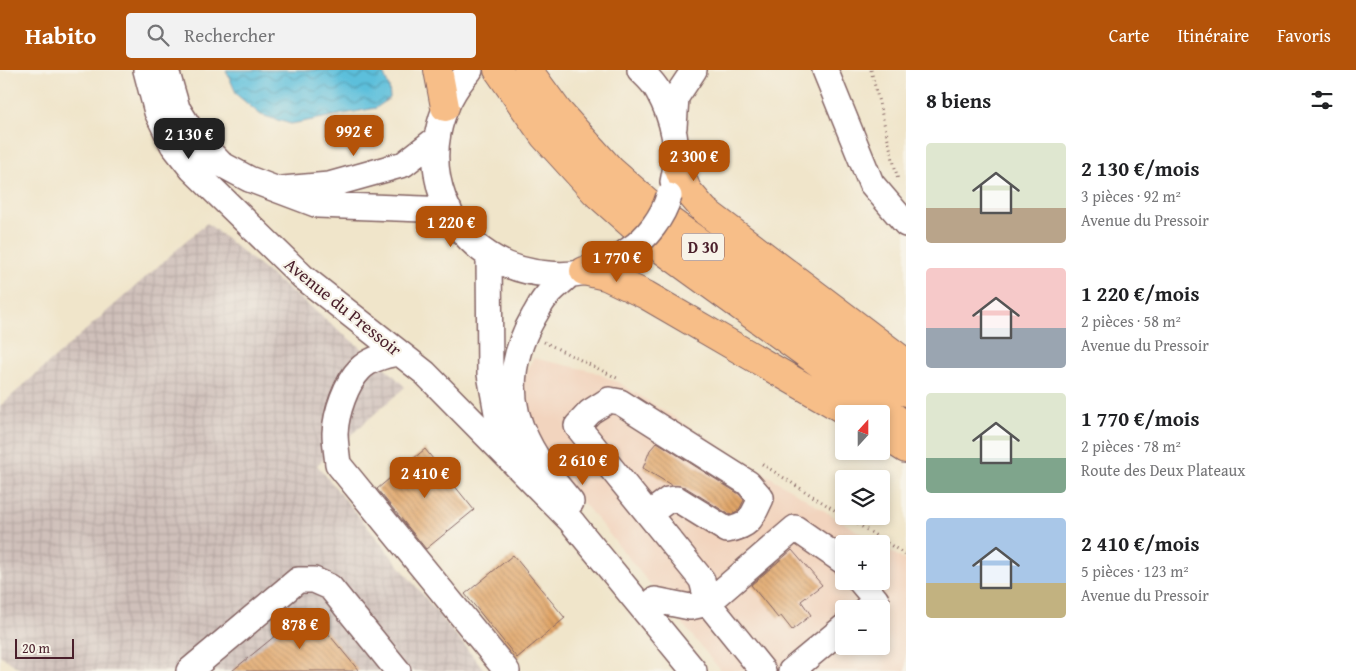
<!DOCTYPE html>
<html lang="fr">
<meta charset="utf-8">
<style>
:root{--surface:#fff;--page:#f2f2f2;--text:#202124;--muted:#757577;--accent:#b45309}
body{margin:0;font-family:"Gentium Book Plus",serif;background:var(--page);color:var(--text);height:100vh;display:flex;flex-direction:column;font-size:19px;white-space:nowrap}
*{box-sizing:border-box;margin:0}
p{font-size:16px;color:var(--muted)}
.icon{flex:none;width:28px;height:28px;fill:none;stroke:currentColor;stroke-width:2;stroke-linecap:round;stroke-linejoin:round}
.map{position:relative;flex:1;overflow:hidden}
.details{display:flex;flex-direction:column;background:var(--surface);width:450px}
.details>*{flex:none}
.needle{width:32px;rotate:21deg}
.fabs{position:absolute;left:835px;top:335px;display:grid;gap:10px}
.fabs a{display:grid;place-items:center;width:55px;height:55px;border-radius:5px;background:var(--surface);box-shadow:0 2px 8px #0003;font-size:25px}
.scale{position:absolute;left:15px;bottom:12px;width:59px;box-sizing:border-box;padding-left:5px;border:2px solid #4a1f2b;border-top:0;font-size:14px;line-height:18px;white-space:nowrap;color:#4a1f2b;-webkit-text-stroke:4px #f7f3e8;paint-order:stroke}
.price{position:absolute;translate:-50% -42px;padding:0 11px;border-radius:10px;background:var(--accent);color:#fff;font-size:16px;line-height:32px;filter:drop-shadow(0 1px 2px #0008)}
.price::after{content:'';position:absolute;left:50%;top:30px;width:15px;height:11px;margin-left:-8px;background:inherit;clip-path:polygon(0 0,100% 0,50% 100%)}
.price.selected{background:#222;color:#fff}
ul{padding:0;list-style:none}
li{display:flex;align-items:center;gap:15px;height:125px;padding:0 20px}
li span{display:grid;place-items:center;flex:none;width:140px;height:100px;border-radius:5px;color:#555}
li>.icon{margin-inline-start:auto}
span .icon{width:60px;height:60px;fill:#fffc;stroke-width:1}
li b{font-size:21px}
h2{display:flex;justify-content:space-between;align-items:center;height:60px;padding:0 20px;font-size:21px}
header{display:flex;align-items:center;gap:30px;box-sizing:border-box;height:70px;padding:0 25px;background:var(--accent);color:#fff}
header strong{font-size:24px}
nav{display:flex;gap:28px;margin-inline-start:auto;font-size:18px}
.search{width:350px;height:45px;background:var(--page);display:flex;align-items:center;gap:12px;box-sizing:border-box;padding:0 18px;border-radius:5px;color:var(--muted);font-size:19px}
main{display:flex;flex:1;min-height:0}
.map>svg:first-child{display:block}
.built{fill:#f2d4be;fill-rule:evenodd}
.industrial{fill:url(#industrial-grid)}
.water{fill:url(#water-waves);stroke:#536f83}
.building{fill:url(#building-back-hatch)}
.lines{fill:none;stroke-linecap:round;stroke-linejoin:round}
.minor-casing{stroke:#846463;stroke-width:28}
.major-casing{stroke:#846463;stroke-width:30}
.path{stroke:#846463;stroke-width:3;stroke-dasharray:1 4;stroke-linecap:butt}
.minor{stroke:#fff;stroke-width:25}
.major{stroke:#f7be88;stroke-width:28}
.minor-bridge-casing{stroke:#846463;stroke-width:28;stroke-linecap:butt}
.minor-bridge{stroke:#fff;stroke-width:25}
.labels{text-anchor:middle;stroke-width:4.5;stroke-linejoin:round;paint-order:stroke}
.shield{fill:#f7f3e8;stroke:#7e5f64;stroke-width:1}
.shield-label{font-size:16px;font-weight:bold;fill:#4a1f2b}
.street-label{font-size:18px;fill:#4a1f2b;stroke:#f7f3e8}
</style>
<header>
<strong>Habito</strong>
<div class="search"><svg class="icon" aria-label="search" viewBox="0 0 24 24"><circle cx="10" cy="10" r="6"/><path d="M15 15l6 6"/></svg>Rechercher</div>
<nav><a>Carte</a><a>Itinéraire</a><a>Favoris</a></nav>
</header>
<main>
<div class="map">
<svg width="906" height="601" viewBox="0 0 906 601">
<defs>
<pattern id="industrial-grid" width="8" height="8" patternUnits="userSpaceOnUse" patternTransform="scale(1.25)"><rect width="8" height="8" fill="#cfc0ba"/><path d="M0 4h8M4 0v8" fill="none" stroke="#b3a5a0"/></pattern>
<pattern id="water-waves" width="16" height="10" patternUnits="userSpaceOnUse" patternTransform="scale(1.25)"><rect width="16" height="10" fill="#5cbfdb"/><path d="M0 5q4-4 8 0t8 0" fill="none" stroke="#4e9bb2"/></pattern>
<pattern id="building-back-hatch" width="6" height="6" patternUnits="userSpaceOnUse" patternTransform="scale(1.25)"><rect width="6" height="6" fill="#e1a669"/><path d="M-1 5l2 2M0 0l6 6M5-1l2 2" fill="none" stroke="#b88757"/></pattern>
</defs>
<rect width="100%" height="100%" fill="#f7f3e8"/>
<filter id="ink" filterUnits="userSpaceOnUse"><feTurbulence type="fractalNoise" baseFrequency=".02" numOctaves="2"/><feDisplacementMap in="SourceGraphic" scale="10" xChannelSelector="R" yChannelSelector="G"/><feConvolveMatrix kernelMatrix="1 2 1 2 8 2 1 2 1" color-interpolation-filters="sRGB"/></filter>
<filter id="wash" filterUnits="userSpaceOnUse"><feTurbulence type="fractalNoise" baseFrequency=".0096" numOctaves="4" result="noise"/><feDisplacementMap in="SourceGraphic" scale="20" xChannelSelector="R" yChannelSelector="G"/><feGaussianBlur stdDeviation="1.12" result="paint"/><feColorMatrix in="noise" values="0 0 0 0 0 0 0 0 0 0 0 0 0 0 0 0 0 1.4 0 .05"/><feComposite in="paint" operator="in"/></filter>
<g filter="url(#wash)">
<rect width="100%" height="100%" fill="#f0e5ca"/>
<!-- built -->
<path class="built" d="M533,288L592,301L619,313L878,474H844V511H881V476L906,491V601H721L542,382L521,316ZM844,539H881V576H844Z"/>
<!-- industrial -->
<path class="industrial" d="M207,153L390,302L405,317L317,395L485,601H22L0,585V336Z"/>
<!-- water -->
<path class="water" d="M226,0H382L389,17L390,28L376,38L291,54L261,45L237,25Z"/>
<g id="blocks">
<!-- building -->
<path class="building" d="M657,372L739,424L744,430L739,440L730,445L685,417L671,415L643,398L650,380Z
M425,379L474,440L426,479L377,419Z
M792,480L822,515L801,531L811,545L792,560L781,546L778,548L751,515Z
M513,485L565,548L517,588L465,524Z
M308,539L359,601H232Z"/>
</g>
</g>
<g filter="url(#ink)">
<use href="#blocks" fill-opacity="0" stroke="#846463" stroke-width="1"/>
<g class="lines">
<defs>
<path id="minor" d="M146,0L157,42L173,75L192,99L303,207L425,303L573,453
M166,0L177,38L195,67L221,94L249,109L318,135L449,140
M470,0C400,77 443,197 548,204C568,206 589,203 607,195C615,192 622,185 629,180
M640,0C646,6 654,13 658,21C673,48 681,81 673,112
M825,0L871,113L906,154
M674,57L676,27L694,0
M283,119L329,115L404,94L436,69
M489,186L490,304L497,343L522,392
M568,206C561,213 552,219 546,227C541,232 538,240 534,246C511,286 505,329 527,370C538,393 555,413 571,432
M399,283C386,285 370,289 360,299C346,313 336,343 335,363C335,373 337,384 338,394L507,601
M562,440L694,601
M649,444L668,430L677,429L727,460C750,456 752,448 761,428L748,413L620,332L609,330L590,342L577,356L702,510L708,533L763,601
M860,511L876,530L866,539
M655,530L690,537L708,533L795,458L844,492
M189,601L298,510H314L330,517L398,601
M791,601L844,557"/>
<path id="major" d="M438,0L445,37
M498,0L544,66L595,122L650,171L906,356
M528,0L558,41L611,100L667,149L906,322
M676,92L687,120L705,141L906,293
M584,201L606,206L646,225L851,344
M881,363L906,379"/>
</defs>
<!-- minor casing -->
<use href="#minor" class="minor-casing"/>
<!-- major casing -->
<use href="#major" class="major-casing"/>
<!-- path -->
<path class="path" d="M871,0L898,110
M544,272L617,308
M762,394L844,446
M845,446L906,485"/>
<!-- minor -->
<use href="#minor" class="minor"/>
<!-- major -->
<use href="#major" class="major"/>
<defs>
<path id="minor-bridge" d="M629,180C647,168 663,147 669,126"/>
</defs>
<!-- minor-bridge casing -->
<use href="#minor-bridge" class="minor-bridge-casing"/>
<!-- minor-bridge -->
<use href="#minor-bridge" class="minor-bridge"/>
</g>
</g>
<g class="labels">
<!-- shield labels -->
<rect class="shield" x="682" y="163.5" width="42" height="27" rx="4"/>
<g class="shield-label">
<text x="703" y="183">D 30</text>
</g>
<!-- street labels -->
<g class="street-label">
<text transform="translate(343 237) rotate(39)" y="6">Avenue du Pressoir</text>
</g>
</g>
</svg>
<div class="fabs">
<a><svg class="needle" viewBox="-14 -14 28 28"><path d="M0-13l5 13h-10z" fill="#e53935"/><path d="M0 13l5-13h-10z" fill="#757577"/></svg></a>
<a><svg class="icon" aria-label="layers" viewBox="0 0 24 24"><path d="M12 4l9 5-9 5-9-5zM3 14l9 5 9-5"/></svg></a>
<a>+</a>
<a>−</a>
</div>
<div class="scale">20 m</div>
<b class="price" style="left:354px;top:87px">992 €</b>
<b class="price selected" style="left:189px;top:90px">2 130 €</b>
<b class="price" style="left:694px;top:112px">2 300 €</b>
<b class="price" style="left:451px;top:178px">1 220 €</b>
<b class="price" style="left:617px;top:213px">1 770 €</b>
<b class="price" style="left:583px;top:416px">2 610 €</b>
<b class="price" style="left:425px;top:429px">2 410 €</b>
<b class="price" style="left:300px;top:580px">878 €</b>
</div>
<section class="details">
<h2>8 biens<svg class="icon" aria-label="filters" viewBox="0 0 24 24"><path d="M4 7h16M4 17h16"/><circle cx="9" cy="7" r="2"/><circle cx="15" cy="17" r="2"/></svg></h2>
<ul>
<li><span style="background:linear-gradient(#dfe7d0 65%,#b9a48a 0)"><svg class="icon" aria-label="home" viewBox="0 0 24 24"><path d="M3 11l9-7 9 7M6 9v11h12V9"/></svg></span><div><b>2 130 €/mois</b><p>3 pièces · 92 m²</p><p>Avenue du Pressoir</p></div></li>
<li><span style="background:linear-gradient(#f6c9c9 60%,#9aa5b1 0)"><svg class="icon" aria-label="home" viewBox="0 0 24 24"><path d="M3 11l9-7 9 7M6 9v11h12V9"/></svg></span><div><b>1 220 €/mois</b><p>2 pièces · 58 m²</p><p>Avenue du Pressoir</p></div></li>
<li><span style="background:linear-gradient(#dfe7d0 65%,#7fa58c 0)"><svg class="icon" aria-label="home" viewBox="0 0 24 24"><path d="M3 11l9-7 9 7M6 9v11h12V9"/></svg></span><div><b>1 770 €/mois</b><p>2 pièces · 78 m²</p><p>Route des Deux Plateaux</p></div></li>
<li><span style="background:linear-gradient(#a9c7e8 65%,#c2b280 0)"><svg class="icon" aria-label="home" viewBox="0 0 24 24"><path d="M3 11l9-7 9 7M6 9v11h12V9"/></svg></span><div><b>2 410 €/mois</b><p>5 pièces · 123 m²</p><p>Avenue du Pressoir</p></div></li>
</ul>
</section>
</main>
